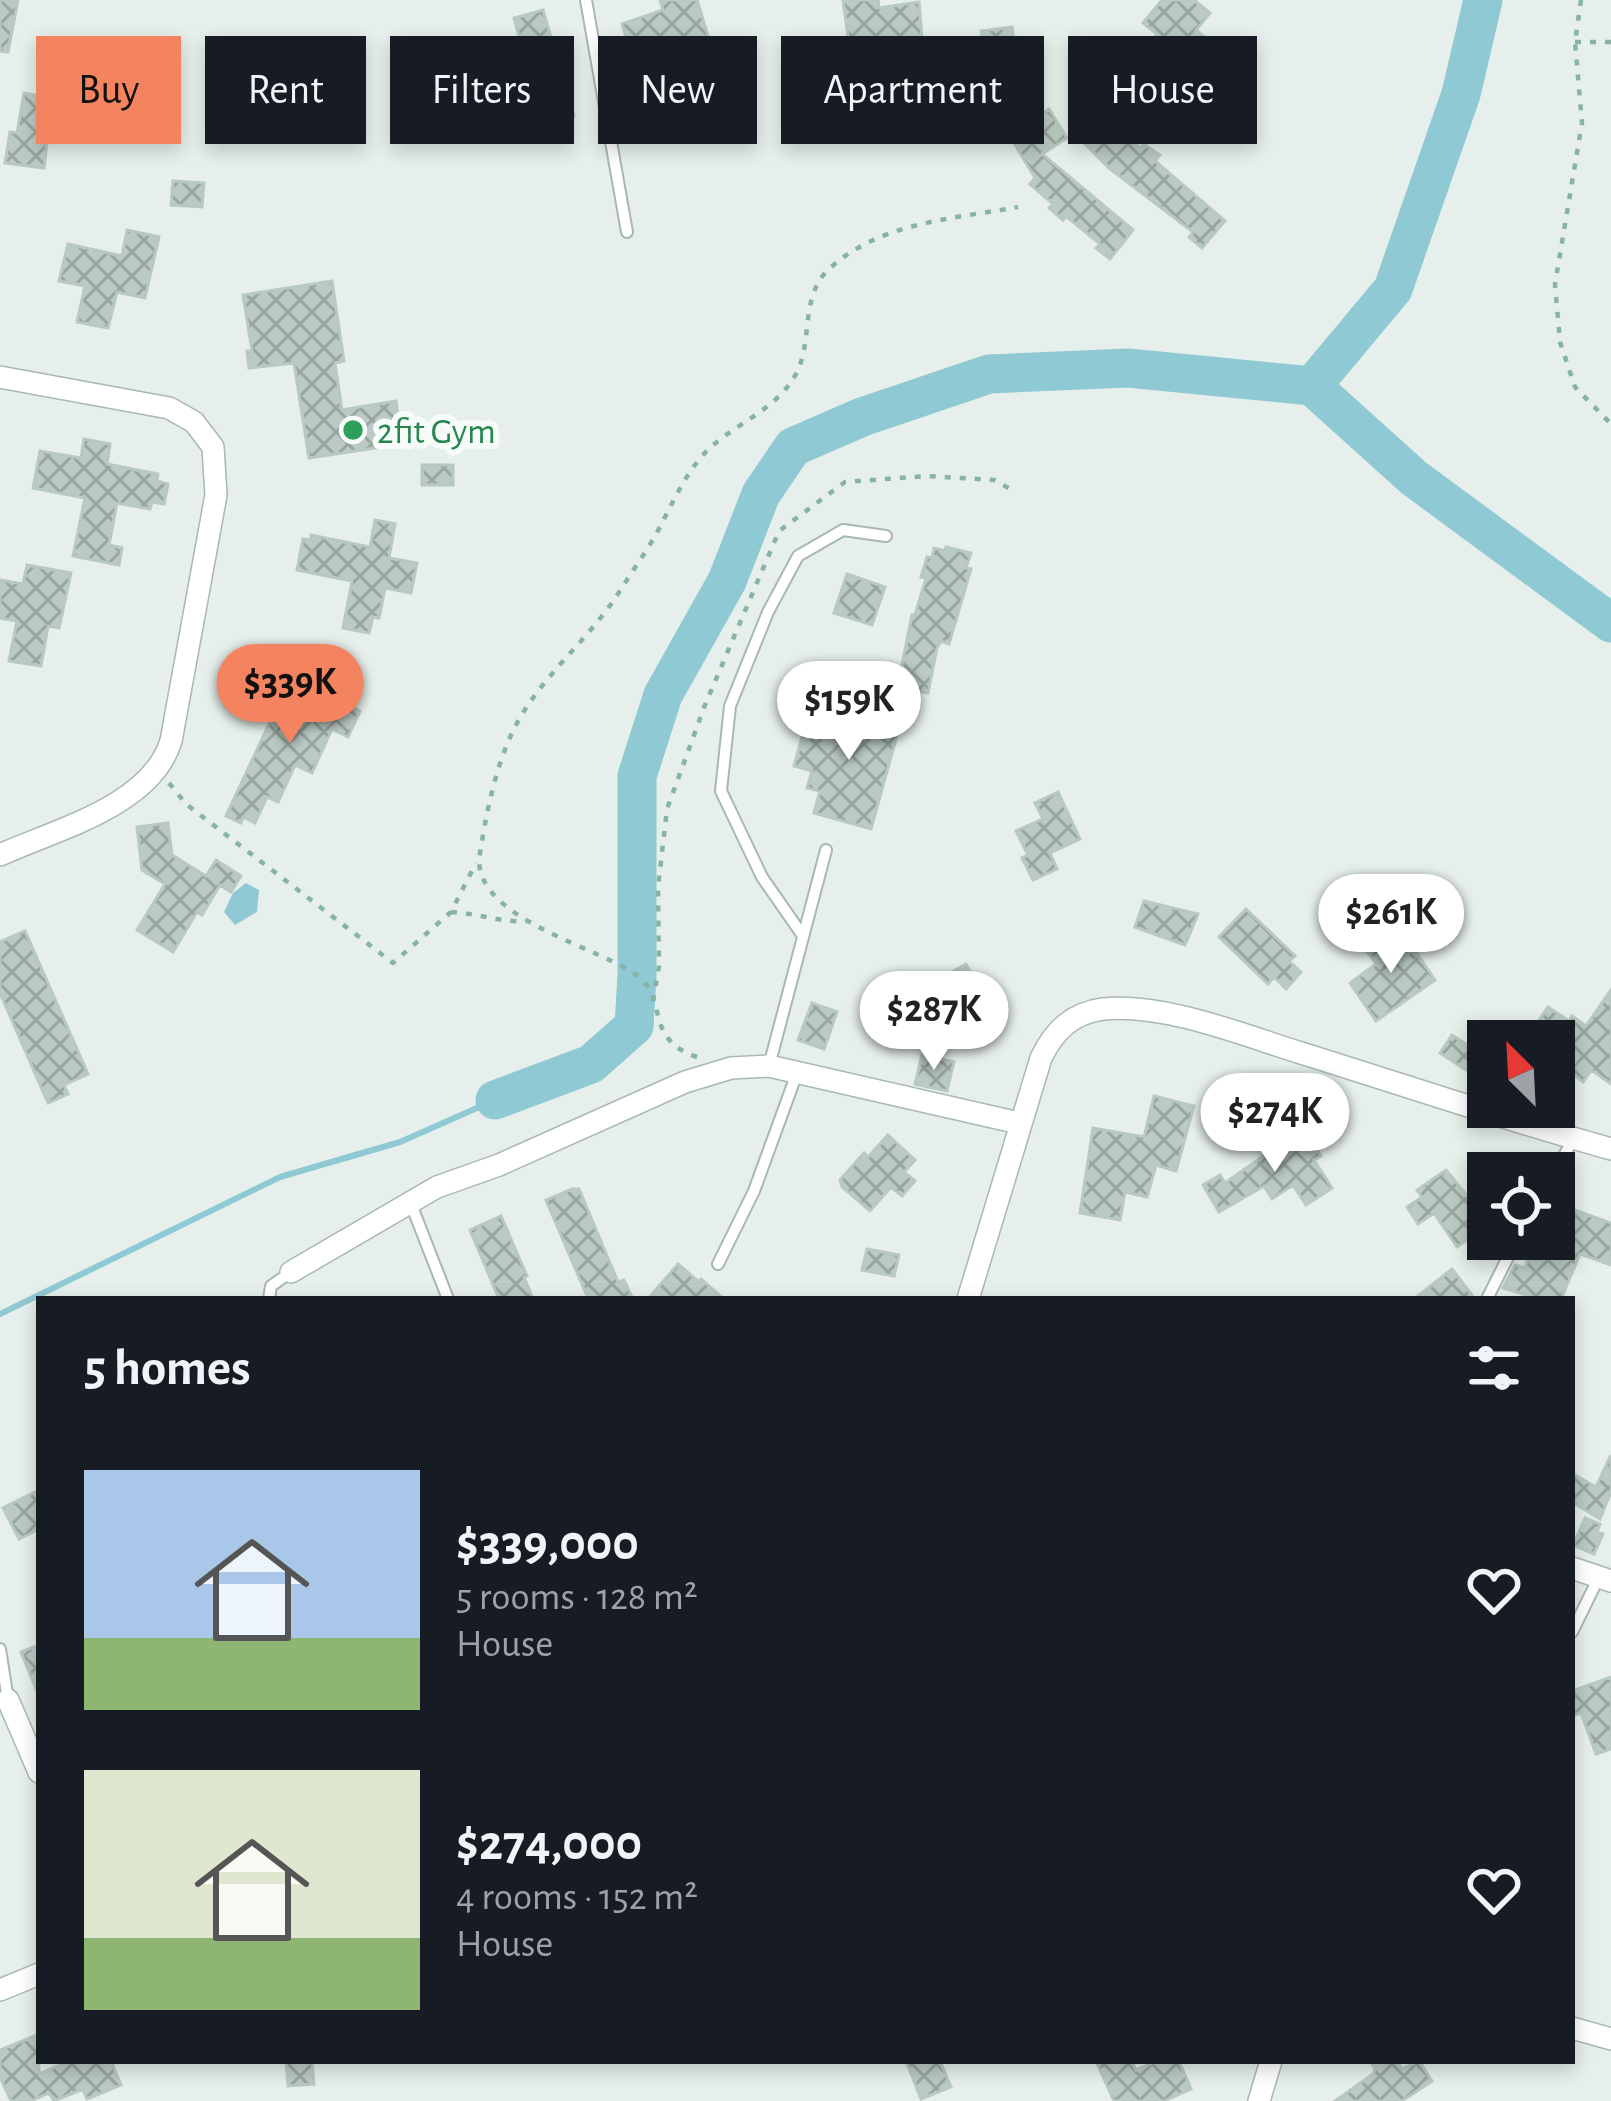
<!DOCTYPE html>
<meta charset="utf-8">
<style>
:root{--surface:#171b24;--page:#20242c;--text:#f1f3f6;--muted:#9ea1a6;--accent:#f4845f}
body{margin:0;font-family:"Alegreya Sans",sans-serif;background:var(--page);color:var(--text);height:100vh;display:flex;flex-direction:column;font-size:45px;white-space:nowrap}
*{box-sizing:border-box;margin:0}
p{font-size:39px;color:var(--muted)}
.icon{flex:none;width:66px;height:66px;fill:none;stroke:currentColor;stroke-width:2;stroke-linecap:round;stroke-linejoin:round}
.map{position:relative;flex:1;overflow:hidden}
.panel{position:absolute;left:36px;top:1296px;width:1539px;height:768px;display:flex;flex-direction:column;background:var(--surface);border-radius:0px;box-shadow:0 6px 18px #0003}
.panel>*{flex:none}
.guide{position:absolute;left:36px;top:36px;width:1539px;height:108px;display:flex;gap:24px}
.needle{width:78px;rotate:336deg}
.fabs{position:absolute;left:1467px;top:1020px;display:grid;gap:24px}
.fabs a{display:grid;place-items:center;width:108px;height:108px;border-radius:0px;background:var(--surface);box-shadow:0 6px 18px #0003;font-size:60px}
.price{position:absolute;translate:-50% -102px;padding:0 27px;border-radius:42px;background:#fff;color:#222;font-size:39px;line-height:78px;filter:drop-shadow(0 3px 6px #0008)}
.price::after{content:'';position:absolute;left:50%;top:72px;width:36px;height:27px;margin-left:-18px;background:inherit;clip-path:polygon(0 0,100% 0,50% 100%)}
.price.current{background:var(--accent);color:#111}
ul{padding:0;list-style:none}
li{display:flex;align-items:center;gap:36px;height:300px;padding:0 48px}
li span{display:grid;place-items:center;flex:none;width:336px;height:240px;border-radius:0px;color:#555}
li>.icon{margin-inline-start:auto}
span .icon{width:144px;height:144px;fill:#fffc;stroke-width:1}
li b{font-size:51px}
h2{display:flex;justify-content:space-between;align-items:center;height:144px;padding:0 48px;font-size:51px}
.tag{padding:0 42px;border-radius:0px;background:var(--surface);box-shadow:0 6px 18px #0003;font-size:42px;line-height:108px}
.tag.current{background:var(--accent);color:#111}
.map>svg:first-child{display:block}
.water{fill:#8ec9d4}
.lines{fill:none;stroke-linecap:round;stroke-linejoin:round}
.stream{stroke:#8ec9d4;stroke-width:6}
.river{stroke:#8ec9d4;stroke-width:39}
.building{fill:url(#building-cross-hatch);stroke:#b8c9c2;stroke-width:3}
.lane-casing{stroke:#a8b8b2;stroke-width:14}
.street-casing{stroke:#a8b8b2;stroke-width:24}
.path{stroke:#86b3a5;stroke-width:4.5;stroke-dasharray:6 9;stroke-linecap:butt}
.lane{stroke:#fff;stroke-width:10}
.street{stroke:#fff;stroke-width:21}
.leisure-dot{fill:#2e9e5b;stroke:#f7fbf9;stroke-width:4.5}
.labels{text-anchor:middle;stroke-width:12;stroke-linejoin:round;paint-order:stroke}
.leisure-label{font-size:36px;fill:#27864d;stroke:#f7fbf9;text-anchor:start}
</style>
<div class="map">
<svg width="1611" height="2101" viewBox="0 0 1611 2101">
<defs>
<pattern id="building-cross-hatch" width="8" height="8" patternUnits="userSpaceOnUse" patternTransform="scale(3)"><rect width="8" height="8" fill="#bbcac4"/><path d="M0 0l8 8M0 8l8-8" fill="none" stroke="#98a6a0"/></pattern>
</defs>
<rect width="100%" height="100%" fill="#e6efeb"/>
<!-- water -->
<path class="water" d="M246,883L259,890L257,912L235,925L224,912L233,893Z"/>
<g class="lines">
<!-- stream -->
<path class="stream" d="M0,1314L280,1177L400,1142L495,1100"/>
<!-- river -->
<path class="river" d="M1312,386L1393,289L1461,94L1483,0
M495,1100L591,1064L634,1026L637,976V776L663,695L727,581L761,494L793,447L862,417L989,374L1128,368L1312,386L1414,478L1611,623"/>
</g>
<!-- building -->
<path class="building" d="M0,0H18L8,52L0,51Z
M660,0H697L709,39L693,44L706,84L664,98L657,79L641,84L622,24L663,10Z
M843,0H878L879,8L919,2L923,51L888,57L890,67L878,69L880,85L855,89Z
M1162,0H1194L1210,13L1196,30L1208,40L1176,71L1146,47L1157,34L1143,23Z
M543,10L574,116L538,126L535,115L526,118L522,104L471,118L459,76L525,58L514,18Z
M1012,27L1019,78L988,83L981,31Z
M348,40L359,102L353,103L356,124L338,127L336,114L295,121L289,83L327,77L321,45Z
M1104,45L1141,76L1111,106L1077,76Z
M109,69L146,76L140,108L102,101Z
M24,93L60,100L55,128L49,127L44,168L5,163L10,132L17,133Z
M1049,109L1067,138L1042,154L1133,230L1110,259L1096,248L1100,244L1066,216L1063,220L1049,208L1053,204L1030,184L1035,178L1005,128L1023,117L1027,123Z
M1095,109L1141,148L1144,144L1160,155L1155,161L1225,221L1202,248L1189,237L1193,232L1109,168L1074,133Z
M173,181L204,183L202,207L171,205Z
M127,230L159,237L145,298L117,292L108,328L77,322L85,286L59,281L68,244L122,256Z
M332,281L344,361L335,363L342,410L396,401L402,444L309,458L294,363L249,368L247,351H252L243,295Z
M84,439L110,444L107,464L158,474L157,481L168,484L164,504L152,502L150,509L117,503L109,545L122,548L119,565L73,556L85,498L33,488L40,451L81,458Z
M422,465H453V485H422Z
M375,520L395,524L389,558L417,563L411,593L385,588L379,618L373,617L369,633L343,628L352,581L297,570L303,539L311,540V535L370,547Z
M946,547L971,553L966,568L971,569L949,644L941,641L937,648L928,693L902,688L905,671L901,670L912,615H915L926,578L921,577L927,557L932,558L934,548L945,551Z
M27,565L71,573L59,628L48,626L41,666L9,661L17,621L0,618V580L23,584Z
M847,574L885,587L872,625L834,613Z
M290,679L360,711L348,737L332,729L312,773L295,765L278,802L267,797L255,823L243,817L241,823L226,816Z
M832,702L901,721L871,829L814,813L820,791L807,788L812,771L794,766L804,730L823,735Z
M1058,792L1080,839L1050,853L1057,869L1033,880L1022,858L1028,855L1016,831L1043,819L1035,803Z
M168,823L172,855L206,876L216,860L241,876L231,892L220,885L202,915L197,912L173,952L137,930L165,884L142,870L137,827Z
M1144,901L1198,914L1185,945L1135,927Z
M1246,909L1295,956L1289,961L1301,972L1286,989L1274,977L1268,984L1219,937Z
M1391,928L1409,953L1414,949L1435,980L1376,1021L1350,983L1376,964L1364,947Z
M25,931L88,1074L64,1085L68,1094L48,1103L0,993V942Z
M966,964L984,997L919,1033L898,994L929,977L932,983Z
M1611,990V1084L1591,1070L1583,1082L1569,1071L1577,1059L1554,1041H1542L1530,1033L1548,1007L1569,1021L1572,1016L1586,1026Z
M812,1003L837,1012L824,1049L798,1040Z
M1452,1035L1478,1052L1466,1070L1440,1053Z
M922,1055L954,1062L947,1091L915,1084Z
M1154,1096L1194,1106L1176,1171L1156,1165L1147,1197L1125,1192L1120,1220L1080,1213L1093,1128L1144,1137Z
M1303,1128L1321,1156L1314,1160L1332,1188L1306,1205L1293,1185L1272,1199L1264,1186L1219,1212L1203,1185L1220,1175L1225,1183Z
M888,1135L915,1160L904,1172L915,1181L902,1196L891,1187L870,1211L842,1187L840,1180L864,1153L868,1157Z
M1446,1170L1488,1221V1225L1457,1247L1434,1213L1418,1224L1407,1207L1422,1197L1417,1190Z
M572,1189H579L618,1282L624,1280L633,1299H580L587,1296L546,1200Z
M1561,1205L1611,1223V1265L1580,1254L1561,1299H1540L1503,1288L1515,1265L1525,1268L1535,1239H1554V1213L1558,1214Z
M501,1216L527,1276L524,1277L533,1299H499L470,1230Z
M867,1249L899,1255L894,1276L862,1270Z
M678,1264L699,1282L701,1279L724,1299H648Z
M1452,1269L1475,1299H1414Z
M1611,1455V1492L1600,1519L1572,1502V1473L1596,1487Z
M39,1490V1529L19,1539L3,1508Z
M1585,1518L1600,1524L1597,1532L1603,1534L1594,1554L1573,1545Z
M39,1645V1696L21,1652Z
M1611,1677V1749L1596,1754L1581,1713L1572,1716V1691Z
M39,2034V2074L70,2061H111L121,2085L87,2099L83,2089L54,2101L49,2093L31,2101H11L0,2077V2050Z
M286,2061H312L314,2084L288,2086Z
M906,2061H940L951,2087L921,2099Z
M1096,2061H1132L1136,2070L1157,2061H1179L1191,2089L1164,2101H1114Z
M1370,2061H1397L1402,2069L1419,2061L1432,2081L1402,2101H1335L1373,2074L1375,2069Z"/>
<g class="lines">
<defs>
<path id="lane" d="M586,0L627,232
M803,936L762,877L721,791L730,706L768,612L798,556L843,530L886,536
M769,1066L826,850
M1554,1173L1573,1140
M411,1204L448,1299
M718,1264L754,1191L797,1073
M269,1299L271,1286L291,1272
M1487,1299L1517,1239
M1572,1632L1599,1577
M0,1649L8,1700"/>
<path id="street" d="M0,377L169,408L194,422L213,447L216,495L171,741C151,806 57,829 0,855
M291,1272L437,1187L499,1165L685,1082L731,1068L769,1066L1019,1123
M968,1299L1041,1058C1054,1031 1072,1013 1103,1009C1165,1003 1243,1035 1301,1053C1404,1085 1507,1120 1611,1149
M1572,1568L1611,1581
M8,1700L39,1772
M0,1990L39,1974
M1572,2028L1611,2039
M1259,2101L1271,2061"/>
</defs>
<!-- lane casing -->
<use href="#lane" class="lane-casing"/>
<!-- street casing -->
<use href="#street" class="street-casing"/>
<!-- path -->
<path class="path" d="M1581,0L1575,42L1582,123L1555,284L1560,342L1575,387L1611,424
M1575,42H1611
M169,783L186,804L393,963L451,912L476,863
M451,912C477,913 502,923 528,921
M653,1001L659,966L658,887L667,809L705,705L779,531L845,482L927,476L994,480L1014,491
M697,1057C644,1039 668,1001 639,977C601,947 478,921 479,859C486,815 495,766 515,727C540,678 586,642 616,597C632,571 651,546 664,519C676,496 685,476 702,456C729,425 777,412 797,372C813,339 800,296 829,269C880,222 953,219 1018,207"/>
<!-- lane -->
<use href="#lane" class="lane"/>
<!-- street -->
<use href="#street" class="street"/>
</g>
<!-- markers -->
<circle class="leisure-dot" cx="353" cy="430" r="12"/>
<g class="labels">
<!-- leisure labels -->
<g class="leisure-label">
<text x="377" y="443">2fit Gym</text>
</g>
</g>
</svg>
<div class="fabs">
<a><svg class="needle" viewBox="-14 -14 28 28"><path d="M0-13l5 13h-10z" fill="#e53935"/><path d="M0 13l5-13h-10z" fill="#9ea1a6"/></svg></a>
<a><svg class="icon" aria-label="locate" viewBox="0 0 24 24"><circle cx="12" cy="12" r="6"/><path d="M12 2v4M12 18v4M2 12h4M18 12h4"/></svg></a>
</div>
<b class="price current" style="left:290px;top:746px">$339K</b>
<b class="price" style="left:849px;top:763px">$159K</b>
<b class="price" style="left:1391px;top:976px">$261K</b>
<b class="price" style="left:934px;top:1073px">$287K</b>
<b class="price" style="left:1275px;top:1175px">$274K</b>
<div class="guide">
<a class="tag current">Buy</a>
<a class="tag">Rent</a>
<a class="tag">Filters</a>
<a class="tag">New</a>
<a class="tag">Apartment</a>
<a class="tag">House</a>
</div>
<section class="panel">
<h2>5 homes<svg class="icon" aria-label="filters" viewBox="0 0 24 24"><path d="M4 7h16M4 17h16"/><circle cx="9" cy="7" r="2"/><circle cx="15" cy="17" r="2"/></svg></h2>
<ul>
<li><span style="background:linear-gradient(#a9c7e8 70%,#8fb573 0)"><svg class="icon" aria-label="home" viewBox="0 0 24 24"><path d="M3 11l9-7 9 7M6 9v11h12V9"/></svg></span><div><b>$339,000</b><p>5 rooms · 128 m²</p><p>House</p></div><svg class="icon" aria-label="heart" viewBox="0 0 24 24"><path d="M12 20l-8-8c-3-5 5-10 8-4 3-6 11-1 8 4z"/></svg></li>
<li><span style="background:linear-gradient(#dfe7d0 70%,#8fb573 0)"><svg class="icon" aria-label="home" viewBox="0 0 24 24"><path d="M3 11l9-7 9 7M6 9v11h12V9"/></svg></span><div><b>$274,000</b><p>4 rooms · 152 m²</p><p>House</p></div><svg class="icon" aria-label="heart" viewBox="0 0 24 24"><path d="M12 20l-8-8c-3-5 5-10 8-4 3-6 11-1 8 4z"/></svg></li>
</ul>
</section>
</div>
